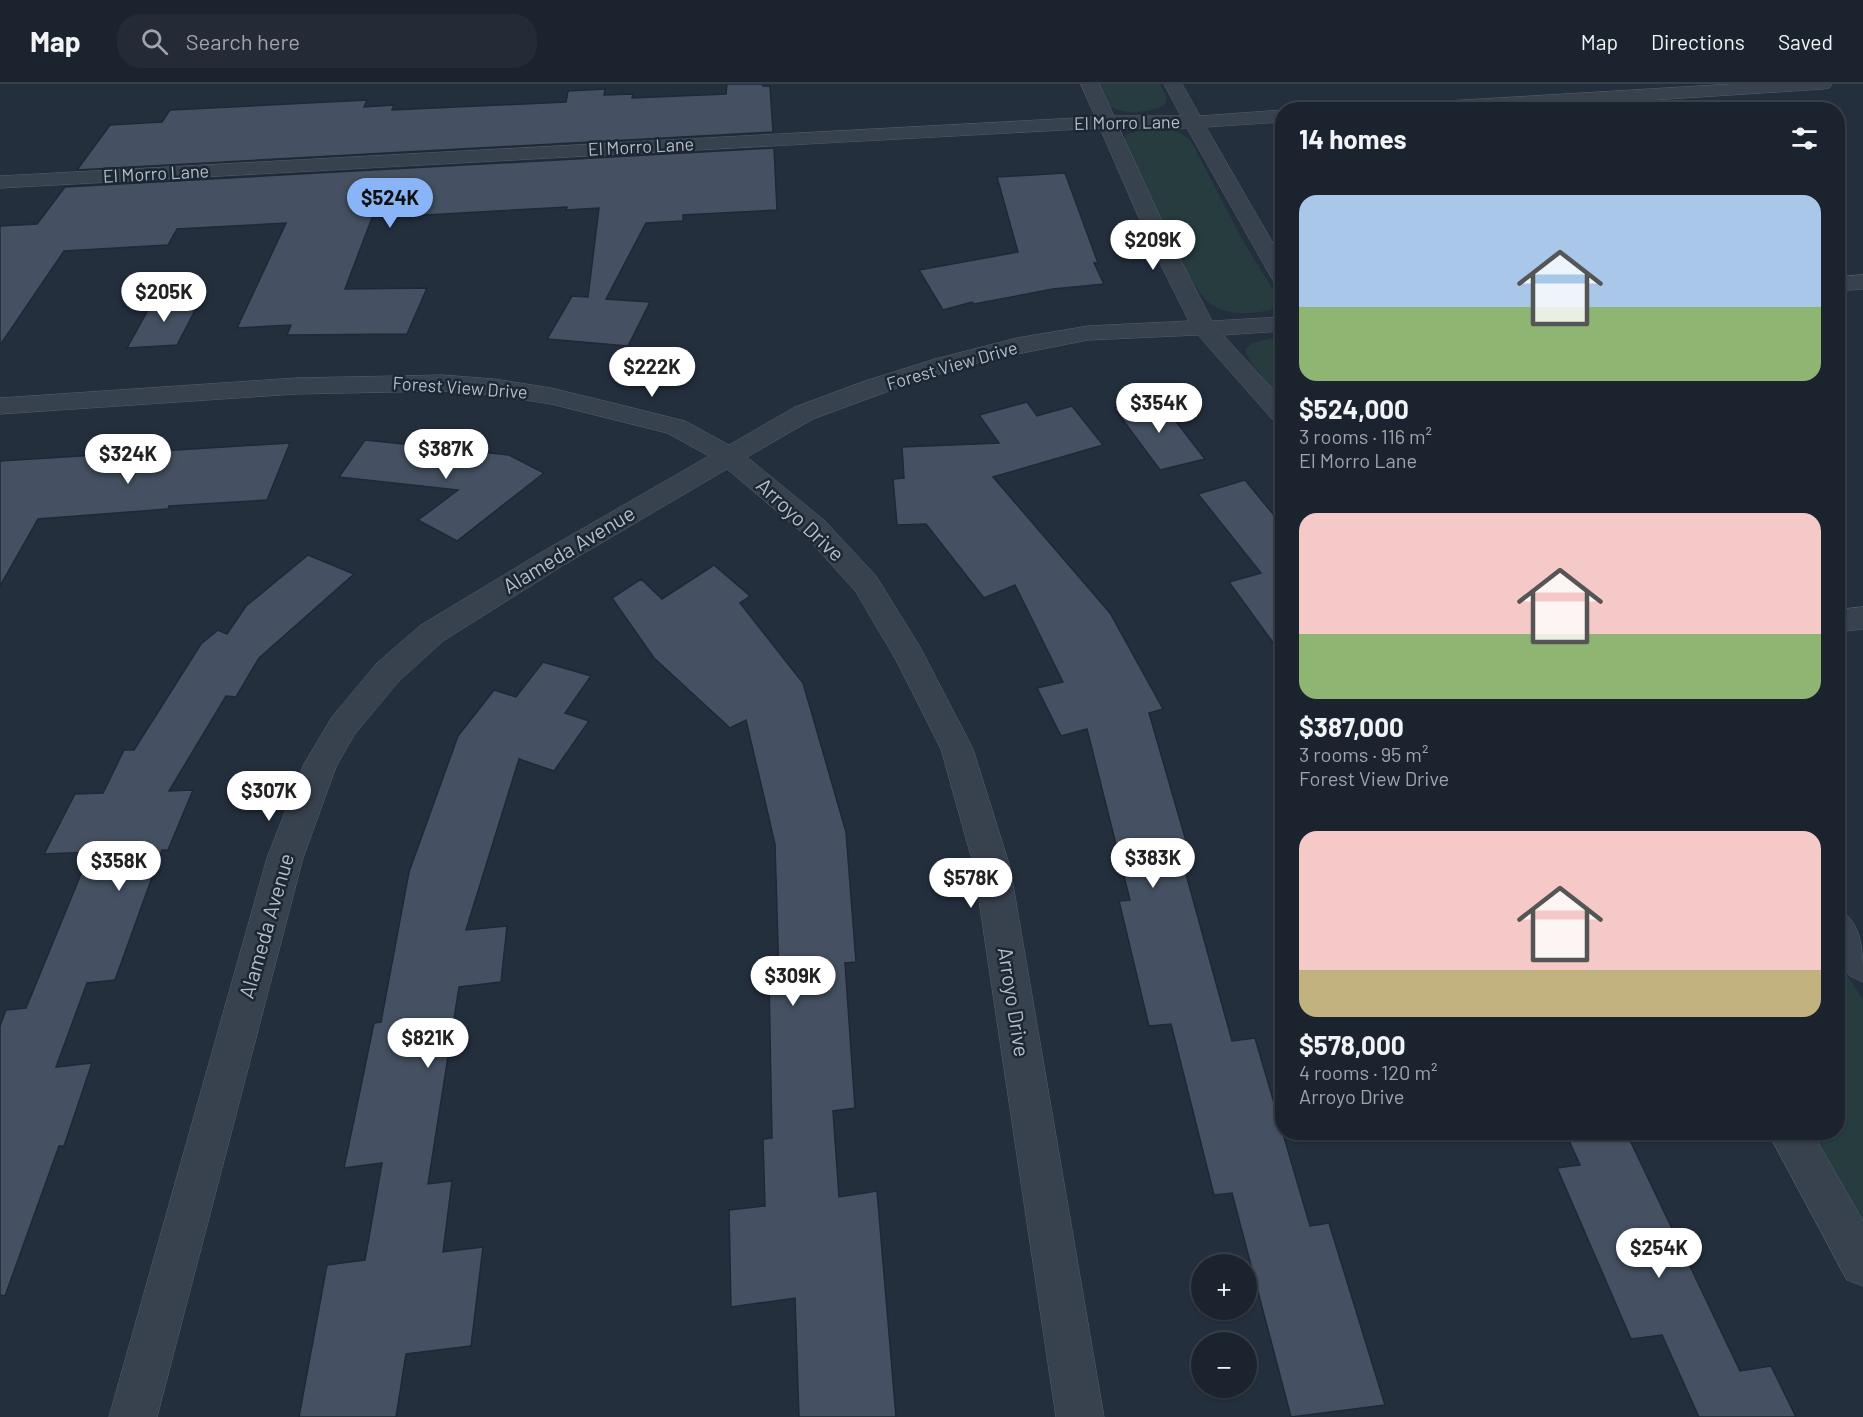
<!DOCTYPE html>
<meta charset="utf-8">
<style>
:root{--surface:#1b232e;--page:#242b36;--text:#f1f3f6;--muted:#a0a4aa;--line:#39404a;--accent:#8ab4f8}
body{margin:0;font-family:Barlow,sans-serif;background:var(--page);color:var(--text);height:100vh;display:flex;flex-direction:column;font-size:22px;white-space:nowrap}
*{box-sizing:border-box;margin:0}
p{font-size:20px;color:var(--muted)}
.icon{flex:none;width:33px;height:33px;fill:none;stroke:currentColor;stroke-width:2;stroke-linecap:round;stroke-linejoin:round}
.map{position:relative;flex:1;overflow:hidden}
.side{position:absolute;left:1275px;top:18px;width:570px;height:1038px;display:flex;flex-direction:column;background:var(--surface);border-radius:24px;box-shadow:0 2px 4px #0004,0 0 0 2px var(--line)}
.side>*{flex:none}
.fabs{position:absolute;left:1191px;top:1170px;display:grid;gap:12px}
.fabs a{display:grid;place-items:center;width:66px;height:66px;border-radius:50%;background:var(--surface);box-shadow:0 2px 4px #0004,0 0 0 2px var(--line);font-size:30px}
.price{position:absolute;translate:-50% -51px;padding:0 14px;border-radius:21px;background:#fff;color:#222;font-size:20px;line-height:39px;filter:drop-shadow(0 2px 3px #0008)}
.price::after{content:'';position:absolute;left:50%;top:36px;width:18px;height:14px;margin-left:-9px;background:inherit;clip-path:polygon(0 0,100% 0,50% 100%)}
.price.active{background:var(--accent);color:#111}
ul{padding:0;list-style:none}
li{display:grid;align-content:center;gap:12px;height:318px;padding:0 24px}
li span{display:grid;place-items:center;height:186px;border-radius:18px;color:#555}
li>.icon{margin-inline-start:auto}
span .icon{width:108px;height:108px;fill:#fffc;stroke-width:1}
li b{font-size:26px}
h2{display:flex;justify-content:space-between;align-items:center;height:72px;padding:0 24px;font-size:26px}
header{display:flex;align-items:center;gap:36px;box-sizing:border-box;height:84px;padding:0 30px;background:var(--surface);border-bottom:2px solid var(--line)}
header strong{font-size:28px}
nav{display:flex;gap:33px;margin-inline-start:auto;font-size:21px}
.search{width:420px;height:54px;background:var(--page);display:flex;align-items:center;gap:15px;box-sizing:border-box;padding:0 21px;border-radius:24px;color:var(--muted);font-size:22px}
.map>svg:first-child{display:block}
.green{fill:#263c3f}
.building{fill:#455162;stroke:#1f2835;stroke-width:1.5}
.lines{fill:none;stroke-linecap:round;stroke-linejoin:round}
.street-casing{stroke:#565f6c;stroke-width:1}
.street{fill:#38414e;fill-rule:evenodd}
.labels{text-anchor:middle;stroke-width:5;stroke-linejoin:round;paint-order:stroke}
.far-street-label{font-size:18px;fill:#b4bcc9;stroke:#1d2633}
.street-label{font-size:21px;fill:#b4bcc9;stroke:#1d2633}
</style>
<header>
<strong>Map</strong>
<div class="search"><svg class="icon" aria-label="search" viewBox="0 0 24 24"><circle cx="10" cy="10" r="6"/><path d="M15 15l6 6"/></svg>Search here</div>
<nav><a>Map</a><a>Directions</a><a>Saved</a></nav>
</header>
<div class="map">
<svg width="1863" height="1333" viewBox="0 0 1863 1333">
<rect width="100%" height="100%" fill="#242f3e"/>
<!-- green -->
<path class="green" d="M1098,0H1160L1167,14L1165,21C1150,29 1118,33 1106,18C1102,13 1100,5 1098,0Z
M1153,44C1169,45 1179,46 1191,57L1243,157L1274,207L1277,218L1271,226C1252,230 1230,232 1212,221C1188,206 1139,88 1124,56L1127,50Z
M1282,252V315L1251,279L1245,265L1252,259Z
M1838,877L1863,916V1139L1810,1049L1838,1048Z"/>
<!-- building -->
<path class="building" d="M727,0H763V2H770L773,48L77,86L110,41L162,38L170,26L367,16L364,23L394,21L392,26L566,18L568,7L605,5L604,11L633,10L632,14L726,10Z
M774,64L777,126L683,131V137L646,139L606,215L650,218L628,262L547,255L572,212L588,213L599,124L566,126L567,123L372,134L345,205L427,204L407,250L287,251L291,241L237,244L286,139L177,145L168,161L64,167L0,261V142L37,140L65,103Z
M1065,89L1098,179H1094L1104,200L1053,205L974,220L972,218L943,226L919,186L1018,168L997,93Z
M201,215L177,261L127,264L153,217Z
M1157,313L1205,375L1160,386L1114,324Z
M1027,318L1037,332L1072,322L1103,361L993,393L1110,529L1163,625L1149,629L1188,764L1179,765L1232,957L1255,954L1310,1142L1329,1139L1385,1321L1291,1333L1232,1109L1214,1111L1171,940L1149,942L1119,817L1130,816L1087,645L1061,652L1037,604L1063,598L1015,501L984,514L926,440L897,441L893,395L904,394L902,363L999,359L979,331Z
M365,356L509,371L544,389L457,457L418,436L458,406L339,393Z
M290,359L267,416L169,422L168,425L38,435L0,502V377Z
M1245,396L1282,441V571L1229,498L1261,489L1198,410Z
M308,471L354,490L259,574L236,613L226,612L169,707L193,706L168,766H162L115,896L87,899L56,983L92,979L64,1062H59L5,1212L0,1211V942L6,926L26,924L90,768L44,770L75,710L103,709L124,666H134L201,560L218,546L227,550L246,522Z
M714,481L750,512L740,519L803,599L846,748L856,878L845,879L855,1024L833,1027L839,1113L877,1107L896,1333H799L795,1214L731,1223L729,1126L765,1122L763,1055L772,1054L769,896L779,895L775,760L746,636L730,644L654,574L612,514L641,495L662,515Z
M543,578L591,592L565,629L589,637L554,687L519,675L466,846L507,842L501,898L459,903L428,1100L452,1097L443,1168L483,1163L471,1262L406,1270L396,1333H299L327,1181L365,1176L382,1079L344,1084L374,939L381,938L409,788L458,652L494,606L516,613Z
M1565,1048H1626L1740,1287L1771,1282L1796,1333H1699L1662,1251L1631,1255L1557,1084L1580,1081Z"/>
<g class="lines">
<defs>
<path id="street" d="M1081,0H1099L1114,32H1181L1164,0H1182L1200,32L1282,26V38L1206,43L1282,175V200L1274,198L1271,193L1187,44H1119L1171,157L1212,237L1282,233V247L1223,251L1282,315V338L1273,336L1198,251L1088,256L987,276L916,297L813,335L747,373L825,437L876,492L920,563L973,665L1010,783L1104,1333H1056L974,783L941,665L896,576L856,508L805,451L727,385L562,482L443,557L399,597L354,651L336,683L303,774L157,1333H109L267,774L304,680L332,633L377,579L421,541L542,468L709,372L667,349L551,320L494,311L442,307L296,310L0,330V314L296,294L442,291L494,295L551,304L621,321L685,337L729,361L795,323L862,298L935,275L1017,254L1088,242L1189,237L1149,157L1100,44L0,104V92L1095,33Z
M1733,0H1832L1829,4L1823,5L1498,26H1389L1391,22L1398,20Z
M1863,191V205L1838,207V193Z
M1863,523V545L1838,548V526Z
M1838,825C1863,838 1863,868 1863,898L1850,892L1838,874Z
M1768,1048H1812L1863,1137V1202L1847,1196Z"/>
</defs>
<!-- street casing -->
<use href="#street" class="street-casing"/>
<!-- street -->
<use href="#street" class="street"/>
</g>
<g class="labels">
<!-- far-street labels -->
<g class="far-street-label">
<text transform="translate(1127 39) rotate(-1)" y="6">El Morro Lane</text>
<text transform="translate(641 63) rotate(-3)" y="6">El Morro Lane</text>
<text transform="translate(156 90) rotate(-3)" y="6">El Morro Lane</text>
<text transform="translate(952 282) rotate(-16)" y="6">Forest View Drive</text>
<text transform="translate(460 304) rotate(4)" y="6">Forest View Drive</text>
</g>
<!-- street labels -->
<g class="street-label">
<text transform="translate(800 436) rotate(43)" y="7">Arroyo Drive</text>
<text transform="translate(569 466) rotate(-31)" y="7">Alameda Avenue</text>
<text transform="translate(267 842) rotate(-74)" y="7">Alameda Avenue</text>
<text transform="translate(1013 918) rotate(81)" y="7">Arroyo Drive</text>
</g>
</g>
</svg>
<div class="fabs">
<a>+</a>
<a>−</a>
</div>
<b class="price active" style="left:390px;top:145px">$524K</b>
<b class="price" style="left:1153px;top:187px">$209K</b>
<b class="price" style="left:164px;top:239px">$205K</b>
<b class="price" style="left:652px;top:314px">$222K</b>
<b class="price" style="left:1159px;top:350px">$354K</b>
<b class="price" style="left:446px;top:396px">$387K</b>
<b class="price" style="left:128px;top:401px">$324K</b>
<b class="price" style="left:269px;top:738px">$307K</b>
<b class="price" style="left:1153px;top:805px">$383K</b>
<b class="price" style="left:119px;top:808px">$358K</b>
<b class="price" style="left:971px;top:825px">$578K</b>
<b class="price" style="left:793px;top:923px">$309K</b>
<b class="price" style="left:428px;top:985px">$821K</b>
<b class="price" style="left:1659px;top:1195px">$254K</b>
<section class="side">
<h2>14 homes<svg class="icon" aria-label="filters" viewBox="0 0 24 24"><path d="M4 7h16M4 17h16"/><circle cx="9" cy="7" r="2"/><circle cx="15" cy="17" r="2"/></svg></h2>
<ul>
<li><span style="background:linear-gradient(#a9c7e8 60%,#8fb573 0)"><svg class="icon" aria-label="home" viewBox="0 0 24 24"><path d="M3 11l9-7 9 7M6 9v11h12V9"/></svg></span><div><b>$524,000</b><p>3 rooms · 116 m²</p><p>El Morro Lane</p></div></li>
<li><span style="background:linear-gradient(#f6c9c9 65%,#8fb573 0)"><svg class="icon" aria-label="home" viewBox="0 0 24 24"><path d="M3 11l9-7 9 7M6 9v11h12V9"/></svg></span><div><b>$387,000</b><p>3 rooms · 95 m²</p><p>Forest View Drive</p></div></li>
<li><span style="background:linear-gradient(#f6c9c9 75%,#c2b280 0)"><svg class="icon" aria-label="home" viewBox="0 0 24 24"><path d="M3 11l9-7 9 7M6 9v11h12V9"/></svg></span><div><b>$578,000</b><p>4 rooms · 120 m²</p><p>Arroyo Drive</p></div></li>
</ul>
</section>
</div>
